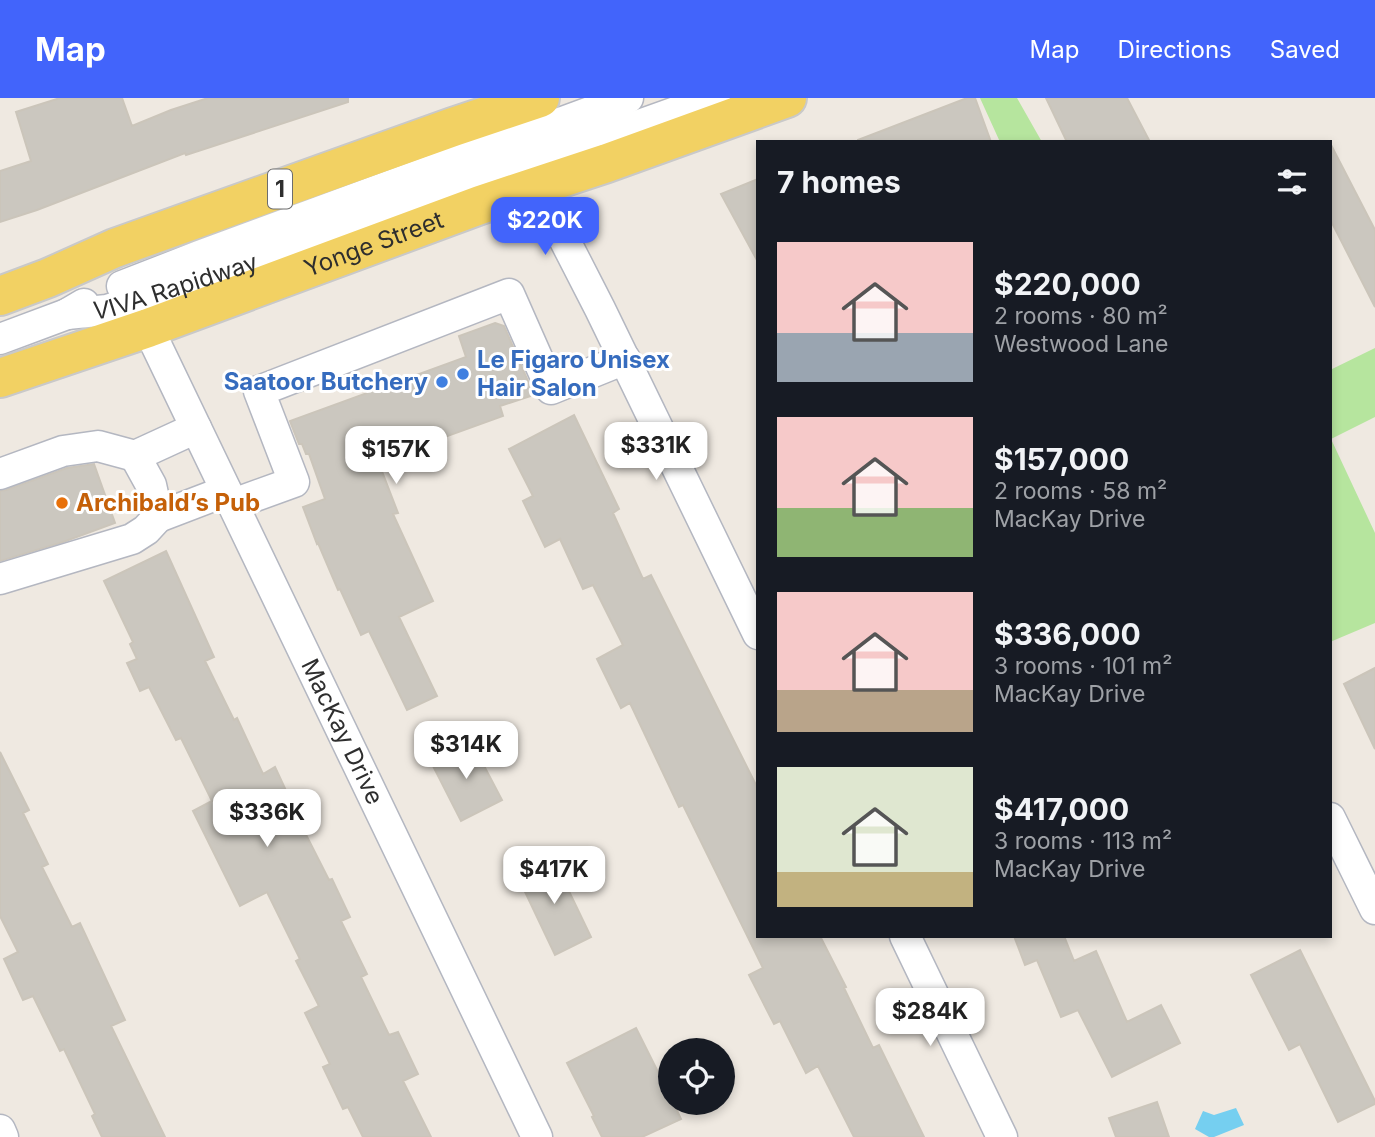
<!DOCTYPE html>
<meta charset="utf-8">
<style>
:root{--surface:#171b24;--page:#20242c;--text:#f1f3f6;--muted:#9ea1a6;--accent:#4264fb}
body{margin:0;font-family:Inter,sans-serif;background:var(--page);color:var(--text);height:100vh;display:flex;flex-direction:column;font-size:26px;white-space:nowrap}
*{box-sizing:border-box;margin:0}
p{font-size:23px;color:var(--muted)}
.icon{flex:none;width:38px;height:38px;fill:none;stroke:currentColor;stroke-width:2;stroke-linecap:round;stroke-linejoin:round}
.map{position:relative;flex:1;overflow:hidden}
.sheet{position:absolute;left:756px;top:42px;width:576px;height:798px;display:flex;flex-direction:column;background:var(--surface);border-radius:0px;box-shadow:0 4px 10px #0003}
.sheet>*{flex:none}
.fabs{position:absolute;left:658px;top:940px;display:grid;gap:14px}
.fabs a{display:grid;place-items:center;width:77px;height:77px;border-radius:50%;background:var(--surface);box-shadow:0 4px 10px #0003;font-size:35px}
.price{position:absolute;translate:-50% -60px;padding:0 16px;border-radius:14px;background:#fff;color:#222;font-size:23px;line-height:46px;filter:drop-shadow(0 2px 4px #0008)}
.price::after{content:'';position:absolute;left:50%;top:42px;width:21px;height:16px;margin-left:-10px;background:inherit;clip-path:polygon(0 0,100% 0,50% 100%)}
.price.on{background:var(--accent);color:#fff}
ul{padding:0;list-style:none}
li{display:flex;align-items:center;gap:21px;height:175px;padding:0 21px}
li span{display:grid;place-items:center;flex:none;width:196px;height:140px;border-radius:0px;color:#555}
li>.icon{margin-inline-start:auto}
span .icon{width:84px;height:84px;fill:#fffc;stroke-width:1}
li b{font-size:30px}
h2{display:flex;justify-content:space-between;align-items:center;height:84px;padding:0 21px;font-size:30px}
header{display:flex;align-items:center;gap:42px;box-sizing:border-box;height:98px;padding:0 35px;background:var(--accent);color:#fff}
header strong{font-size:33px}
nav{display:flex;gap:38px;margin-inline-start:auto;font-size:24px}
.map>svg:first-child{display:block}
.green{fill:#b6e59e}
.water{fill:#75cff0}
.building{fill:#cbc7bf;stroke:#cbc5ba;stroke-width:2}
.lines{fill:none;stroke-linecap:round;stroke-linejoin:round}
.minor-casing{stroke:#b4b7c1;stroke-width:33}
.major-casing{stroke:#c9c9c9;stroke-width:42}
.minor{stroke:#fff;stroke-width:30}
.major{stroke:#f2d163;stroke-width:38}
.shop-dot{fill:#3f7fe0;stroke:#fff;stroke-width:2.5}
.food-dot{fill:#e8710a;stroke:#fff;stroke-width:2.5}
.labels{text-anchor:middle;stroke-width:6;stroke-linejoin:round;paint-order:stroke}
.shield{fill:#fff;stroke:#6d6d6d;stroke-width:2}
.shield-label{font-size:23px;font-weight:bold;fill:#2e2e2e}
.street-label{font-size:24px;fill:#2e2e2e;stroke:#fff}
.shop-label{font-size:24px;font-weight:bold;fill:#366cbe;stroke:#fff;text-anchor:start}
.food-label{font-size:24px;font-weight:bold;fill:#c56008;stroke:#fff;text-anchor:start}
</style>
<header>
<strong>Map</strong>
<nav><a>Map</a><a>Directions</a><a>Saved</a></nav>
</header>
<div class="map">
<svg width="1375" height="1039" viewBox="0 0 1375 1039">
<rect width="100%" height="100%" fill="#efe9e1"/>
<!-- green -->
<path class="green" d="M980,0H1017L1042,44H1000Z
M1375,250V319L1331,341L1375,435V525L1330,544V272Z"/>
<!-- water -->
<path class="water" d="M1236,1010L1244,1027L1214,1039H1209L1195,1031L1203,1013L1214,1017Z"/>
<!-- building -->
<path class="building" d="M60,0H122L132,28L171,12L208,0H348V4L186,57L185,55L37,112L0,124V73L31,63L16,14Z
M967,0H975L991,44H858V42Z
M1046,0H1127L1150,44H1067Z
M1330,45L1375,132V209L1330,121Z
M758,81V164L721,96Z
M495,225L504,228L534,297L500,308L503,318L378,363L398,415L393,416L433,503L399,519L437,598L407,612L369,533L361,537L340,491L338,492L318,445L317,446L303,409L325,401L309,356H306L302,346H299L290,323L466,259L459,238Z
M574,317L619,411L613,415L643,481L651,477L758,691V838H820L846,889L844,890L873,950L879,947L924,1039H854L818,968L806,975L780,923L774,926L749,877L763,870L683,707L679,709L630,605L621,610L597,561L623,547L593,487L583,491L560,441L545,449L523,403L533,398L509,351Z
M94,366L115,425L63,444L0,463V393L6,392L67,370Z
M166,453L214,559L205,563L234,622L237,620L263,676L275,669L296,714L295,715L329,782L332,781L350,819L341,823L367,876L361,879L389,937L398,934L418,976L403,983L431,1039H363L348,1009L343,1011L323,969L330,966L305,915L319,908L296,863L300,861L267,794L240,808L193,713L212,703L181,640L176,642L149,589L140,593L127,565L137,561L130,546L133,544L104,483Z
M1375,570V651L1344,586Z
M471,643L502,702L461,723L431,664Z
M0,654L29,712L23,715L48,766L42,769L72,829L80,825L125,922L111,928L165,1039H102L92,1018L95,1016L64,951L60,953L33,898L23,902L4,861L18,854L0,818Z
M553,760L591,839L555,857L517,777Z
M1014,838H1064L1074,863L1096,853L1127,924L1161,907L1180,945L1112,979L1078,912L1061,919L1037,862L1025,867Z
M1300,852L1375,1003V1006L1338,1024L1300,946L1289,952L1251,877Z
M636,930L670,998V1004H673L681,1021L642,1039H602L592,1019L594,1018L567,965Z
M1157,1004L1169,1039H1116L1109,1020Z"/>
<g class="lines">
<defs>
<g id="minor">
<path d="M534,67L558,129L600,211L758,536"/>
<path d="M122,188L199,158L628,0"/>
<path id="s1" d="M67,216L107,212L241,169L715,0"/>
<path id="s2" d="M148,230L537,1039"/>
<path d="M0,241L67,216L84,206"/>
<path d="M0,376L63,353L98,348L135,358L196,330"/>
<path d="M233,406L294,384L259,293L509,196L551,291L625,261"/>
<path d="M158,419L226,393"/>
<path d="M0,481L132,441L146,432L158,419L151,387L135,358"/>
<path d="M1330,720L1375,811"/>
<path d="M905,838L1002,1039"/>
<path d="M0,1032L3,1039"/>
</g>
<g id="major">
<path d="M0,198L48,180L115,150L453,29L540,0"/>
<path id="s3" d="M0,280L148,230L480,107L607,65L787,0"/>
</g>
</defs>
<!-- minor casing -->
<use href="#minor" class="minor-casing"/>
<!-- major casing -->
<use href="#major" class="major-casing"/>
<!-- minor -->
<use href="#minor" class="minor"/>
<!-- major -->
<use href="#major" class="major"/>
</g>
<!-- markers -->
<g class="shop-dot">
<circle cx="463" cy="276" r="7"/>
<circle cx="442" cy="284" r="7"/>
</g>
<circle class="food-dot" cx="62" cy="405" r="7"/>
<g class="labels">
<!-- shield labels -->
<rect class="shield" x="268" y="71.5" width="24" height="39" rx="5"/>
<g class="shield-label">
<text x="280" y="99">1</text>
</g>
<!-- street labels -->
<g class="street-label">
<text dy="8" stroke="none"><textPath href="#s3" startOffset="397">Yonge Street</textPath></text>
<text dy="8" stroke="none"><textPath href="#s1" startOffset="112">VIVA Rapidway</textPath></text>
<text dy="8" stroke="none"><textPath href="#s2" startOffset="448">MacKay Drive</textPath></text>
</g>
<!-- shop labels -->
<g class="shop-label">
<text x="477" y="270">Le Figaro Unisex<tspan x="477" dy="28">Hair Salon</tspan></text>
<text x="428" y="292" text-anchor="end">Saatoor Butchery</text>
</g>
<!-- food labels -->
<g class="food-label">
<text x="76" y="413">Archibald’s Pub</text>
</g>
</g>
</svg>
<div class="fabs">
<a><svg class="icon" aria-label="locate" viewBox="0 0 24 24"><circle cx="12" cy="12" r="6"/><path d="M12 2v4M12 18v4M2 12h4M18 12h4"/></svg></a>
</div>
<b class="price on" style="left:545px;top:159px">$220K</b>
<b class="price" style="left:656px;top:384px">$331K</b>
<b class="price" style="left:396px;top:388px">$157K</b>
<b class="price" style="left:466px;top:683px">$314K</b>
<b class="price" style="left:267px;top:751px">$336K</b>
<b class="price" style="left:554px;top:808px">$417K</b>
<b class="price" style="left:930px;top:950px">$284K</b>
<section class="sheet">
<h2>7 homes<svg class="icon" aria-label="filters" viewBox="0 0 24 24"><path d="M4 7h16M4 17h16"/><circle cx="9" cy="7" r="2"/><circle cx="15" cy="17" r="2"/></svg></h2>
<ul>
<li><span style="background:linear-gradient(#f6c9c9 65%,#9aa5b1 0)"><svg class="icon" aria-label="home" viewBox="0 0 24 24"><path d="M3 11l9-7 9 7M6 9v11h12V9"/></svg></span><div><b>$220,000</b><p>2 rooms · 80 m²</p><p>Westwood Lane</p></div></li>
<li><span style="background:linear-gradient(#f6c9c9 65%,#8fb573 0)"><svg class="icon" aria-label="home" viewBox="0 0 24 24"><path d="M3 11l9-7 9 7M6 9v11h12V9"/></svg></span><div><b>$157,000</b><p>2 rooms · 58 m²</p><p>MacKay Drive</p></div></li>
<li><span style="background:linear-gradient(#f6c9c9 70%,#b9a48a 0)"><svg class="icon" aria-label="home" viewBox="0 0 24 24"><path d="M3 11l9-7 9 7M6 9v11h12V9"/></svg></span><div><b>$336,000</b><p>3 rooms · 101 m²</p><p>MacKay Drive</p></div></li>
<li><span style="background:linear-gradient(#dfe7d0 75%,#c2b280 0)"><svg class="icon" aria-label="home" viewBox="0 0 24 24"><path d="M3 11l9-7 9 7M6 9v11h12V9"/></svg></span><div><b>$417,000</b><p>3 rooms · 113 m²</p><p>MacKay Drive</p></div></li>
</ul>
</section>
</div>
